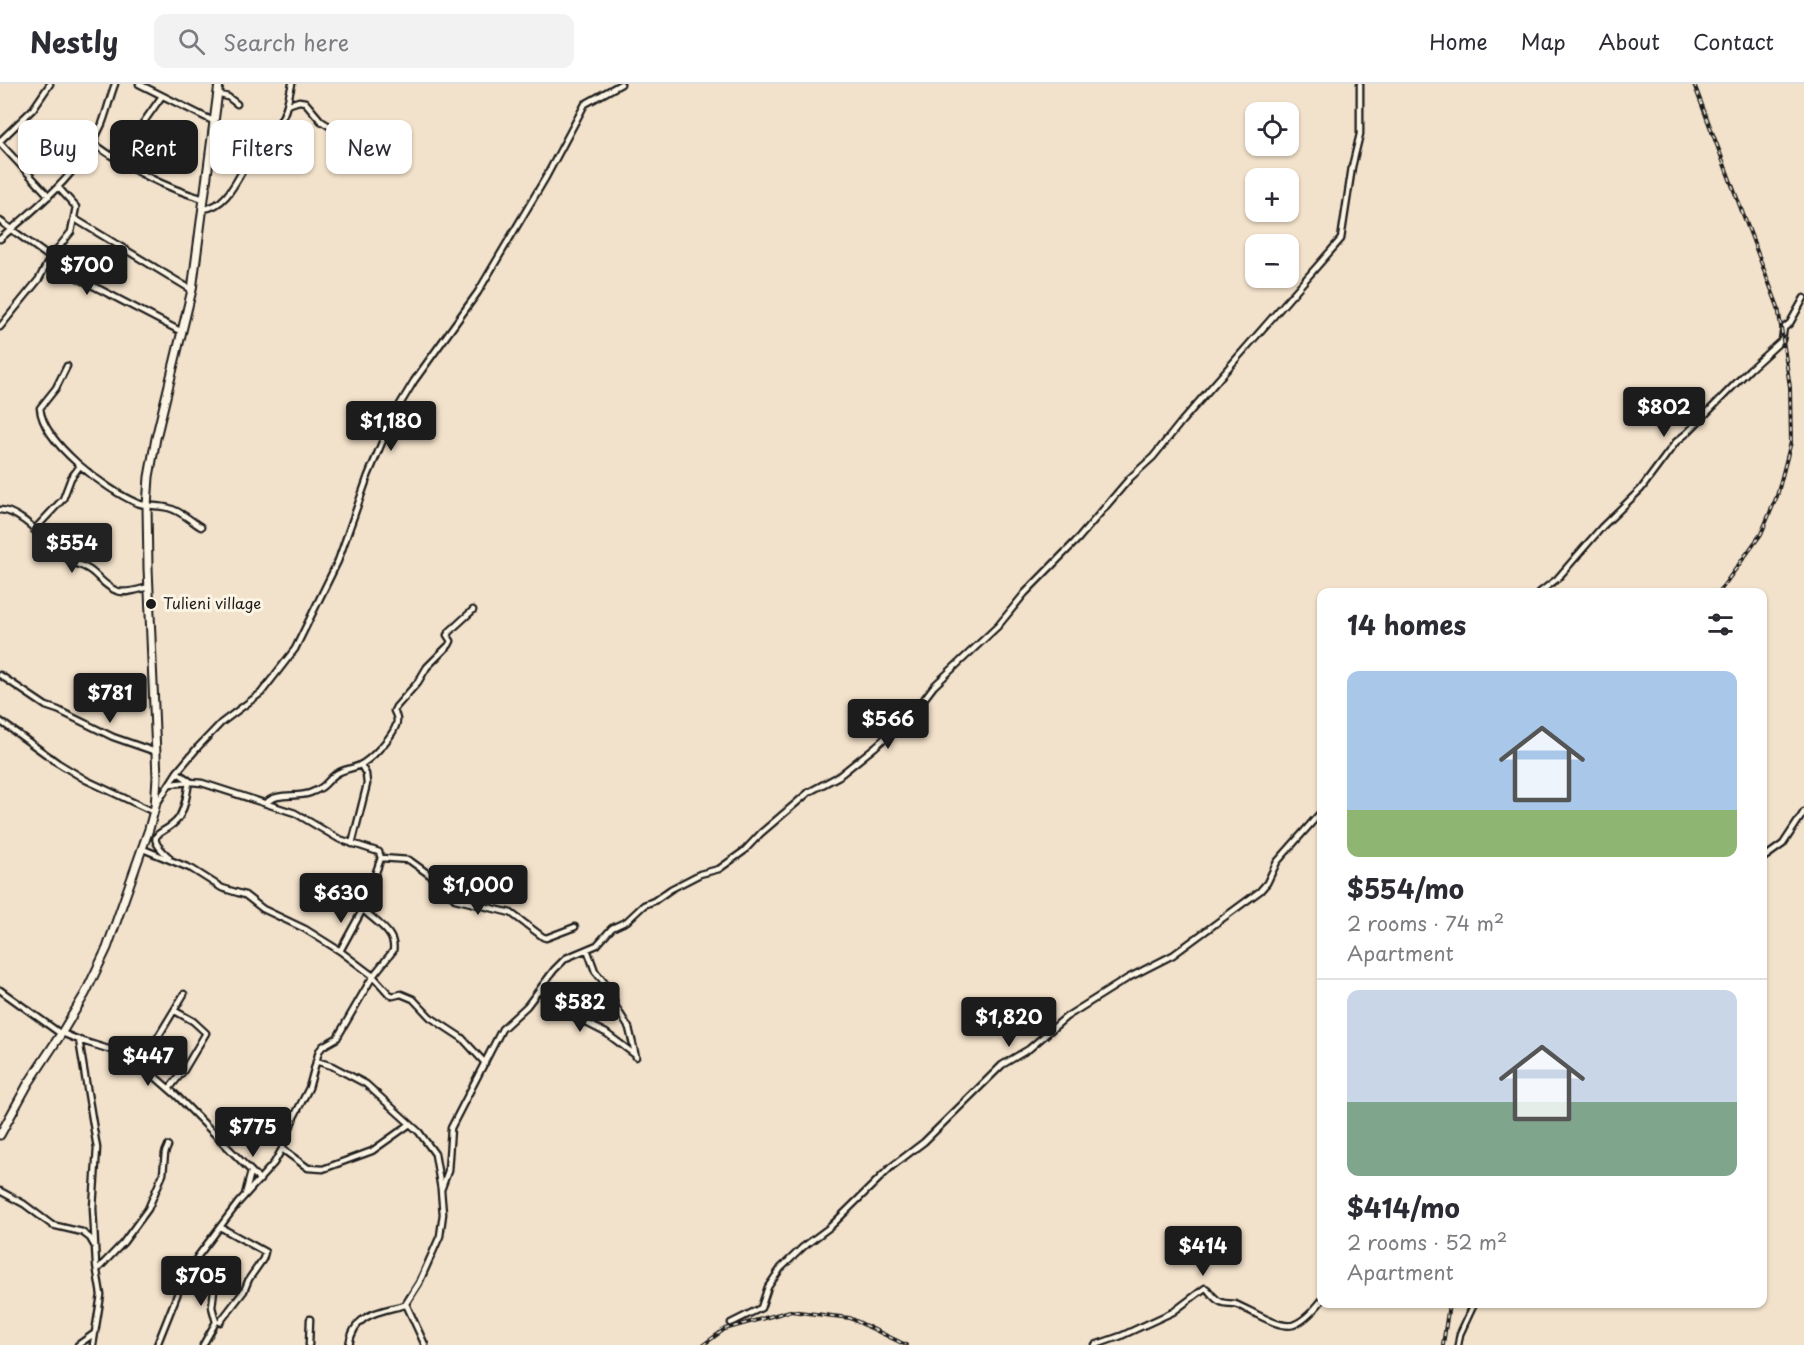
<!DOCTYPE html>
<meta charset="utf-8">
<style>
:root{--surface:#fff;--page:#f2f2f3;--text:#2b2b33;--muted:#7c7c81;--line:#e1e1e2;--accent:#1c1c1c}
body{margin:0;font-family:"Playpen Sans",sans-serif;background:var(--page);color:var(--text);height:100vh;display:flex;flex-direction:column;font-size:22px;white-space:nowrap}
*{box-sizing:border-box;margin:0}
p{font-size:20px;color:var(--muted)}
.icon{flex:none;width:33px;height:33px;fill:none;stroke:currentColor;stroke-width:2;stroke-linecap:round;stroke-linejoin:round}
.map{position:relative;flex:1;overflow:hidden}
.sheet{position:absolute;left:1317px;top:504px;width:450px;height:720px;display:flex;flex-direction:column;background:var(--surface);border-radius:12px;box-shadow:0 2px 4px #0004}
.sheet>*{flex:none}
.hud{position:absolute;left:18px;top:36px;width:570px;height:54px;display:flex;gap:12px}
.buttons{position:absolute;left:1245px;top:18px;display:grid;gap:12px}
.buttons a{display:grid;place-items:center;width:54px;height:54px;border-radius:12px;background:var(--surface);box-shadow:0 2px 4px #0004;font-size:30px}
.price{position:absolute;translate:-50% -51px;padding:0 14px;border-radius:6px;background:var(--accent);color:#fff;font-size:20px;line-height:39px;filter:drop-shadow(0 2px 3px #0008)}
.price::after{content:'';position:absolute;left:50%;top:36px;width:18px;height:14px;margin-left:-9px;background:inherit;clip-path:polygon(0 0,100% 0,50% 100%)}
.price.selected{background:#222;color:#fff}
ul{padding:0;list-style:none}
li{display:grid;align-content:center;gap:12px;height:318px;padding:0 30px}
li+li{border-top:2px solid var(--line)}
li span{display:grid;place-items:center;height:186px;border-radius:12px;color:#555}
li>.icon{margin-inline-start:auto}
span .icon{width:108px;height:108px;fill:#fffc;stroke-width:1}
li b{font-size:26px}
h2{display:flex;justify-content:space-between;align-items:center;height:72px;padding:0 30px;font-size:26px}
.chip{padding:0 21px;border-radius:12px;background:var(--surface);box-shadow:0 2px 4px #0004;font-size:21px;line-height:54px}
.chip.selected{background:var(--accent);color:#fff}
header{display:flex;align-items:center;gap:36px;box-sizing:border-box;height:84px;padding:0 30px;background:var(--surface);border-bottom:2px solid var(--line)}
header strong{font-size:28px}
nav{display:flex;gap:33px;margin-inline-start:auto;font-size:21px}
.search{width:420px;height:54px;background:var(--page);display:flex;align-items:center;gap:15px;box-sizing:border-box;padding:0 21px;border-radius:12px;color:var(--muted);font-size:22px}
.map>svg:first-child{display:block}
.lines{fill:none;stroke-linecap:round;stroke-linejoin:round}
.street-casing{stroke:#1c1c1c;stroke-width:9}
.secondary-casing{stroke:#1c1c1c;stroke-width:11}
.street{stroke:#fcf5e5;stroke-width:4.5}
.secondary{stroke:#fcf5e5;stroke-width:7}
.rail-casing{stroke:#1c1c1c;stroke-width:4}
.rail{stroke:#fcf5e5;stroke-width:1.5;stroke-dasharray:4.5;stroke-linecap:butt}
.poi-dot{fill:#1c1c1c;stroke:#fcf5e5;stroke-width:2}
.labels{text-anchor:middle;stroke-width:6;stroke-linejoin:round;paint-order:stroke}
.poi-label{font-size:15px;fill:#1c1c1c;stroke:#fcf5e5;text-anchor:start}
</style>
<header>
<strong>Nestly</strong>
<div class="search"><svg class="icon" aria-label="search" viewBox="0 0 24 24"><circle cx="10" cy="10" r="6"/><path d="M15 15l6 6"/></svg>Search here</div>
<nav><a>Home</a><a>Map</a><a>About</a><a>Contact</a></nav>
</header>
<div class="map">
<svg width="1804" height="1261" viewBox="0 0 1804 1261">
<rect width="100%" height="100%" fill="#f3e2cb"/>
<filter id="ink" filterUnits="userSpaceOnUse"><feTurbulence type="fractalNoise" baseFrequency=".0167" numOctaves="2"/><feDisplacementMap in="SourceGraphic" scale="12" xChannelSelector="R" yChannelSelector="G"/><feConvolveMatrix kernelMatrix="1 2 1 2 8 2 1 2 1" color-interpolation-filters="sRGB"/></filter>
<g filter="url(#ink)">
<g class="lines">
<defs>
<path id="street" d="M139,0L213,37
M217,10L228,13L237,20
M287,21L292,0
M0,57L33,25L50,0
M0,59L49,112
M93,59C127,84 162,103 204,115
M117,76L162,12
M203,125C231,122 239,87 255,67C268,50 281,44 287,21L299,17L305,18L321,37L358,60L387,84
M75,135L192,206
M0,137L78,194L182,248
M0,155C38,122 82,88 102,40C107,27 110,13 115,0
M0,243L39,195L50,174L71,148L76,123L58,103
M67,282L56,304L40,324C43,359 106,406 137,419C148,423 158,421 169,424C181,427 191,437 201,443
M0,426C22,426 53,465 71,477C77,481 85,482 91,487C100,494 106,503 117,507C126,510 140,505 149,503
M34,446L63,415L71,394L80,382
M1540,508L1557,495L1602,443L1641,405L1676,358L1687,349L1750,285L1782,256L1784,244L1790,239L1804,214
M0,591L46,622L58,626L113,653L156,668
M0,637L58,679L86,696L154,728
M177,688L191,698
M170,700L191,698L202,699L295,729L339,755L379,768L381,774L363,825L340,867
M266,719C277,708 296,714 310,709C327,703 325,698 336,690C343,685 351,685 358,682C370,677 397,649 397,636C397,634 395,629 394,627L396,623L418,598L427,583L449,561L451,557L447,551L450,547L473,526
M156,721L177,688L198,663L221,639L261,609L295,565L338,477L368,392L393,332L414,297L478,208L546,93L585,20L621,0
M352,760L367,700L366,690L361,681
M143,765L192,785L222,804L245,811L263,825L305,845L340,867L373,892L389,910L393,912L401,910L413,915L430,933L462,954L485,979
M169,773C140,747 165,752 178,735C185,725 187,710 189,698
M381,774L409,776L434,794L455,815L511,829L543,853L546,854L575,843
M1762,775L1783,760L1804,728
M587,865L595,887L611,907L616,923L629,944L636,973
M0,906L61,950
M539,907L555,916L573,932L606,949L634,970
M62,949L79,956L121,969L137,977L176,1011L260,1096
M79,956L97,1064L93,1124L96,1181L101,1211L93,1261
M316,977L332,982L366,1000L419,1048L435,1070L441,1105
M141,981L184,910
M169,1005L184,986L206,949L193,937L175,927
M282,1065L308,1084L323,1085L372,1067L410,1040
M0,1107L24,1120L52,1141L82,1148L90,1154L94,1161
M245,1111L251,1088
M220,1143L265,1168L263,1175L249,1195L244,1207L220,1238
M97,1186L123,1159L148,1125L163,1090L165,1069L168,1062
M188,1188L214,1206L212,1223L216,1238L203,1261
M406,1220L425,1261
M731,1239L761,1224L768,1203L781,1184L803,1163L830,1143L891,1083L924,1058L1002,981L1029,965L1066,933L1128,894L1173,871L1260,807L1267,799L1277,778L1322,727
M78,1261L95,1249
M157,1261L181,1201L198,1172L238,1119L274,1079L282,1065L294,1033L309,1004L319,967L323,962L337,954L373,892L393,867C397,848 373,837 363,825
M309,1261L310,1235
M349,1261C354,1229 379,1228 405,1221L419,1199L440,1152L443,1130L441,1106L448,1087L451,1044L502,945L527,922L554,886L566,874L597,861L612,844L627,837L644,821L654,817L671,805L700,790L719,785L744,767L761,749L809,708L839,692L875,663L915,627L934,602L998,542L1025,509L1078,455L1130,394L1153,373L1182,337L1341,155L1352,83L1360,50V0
M1095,1261L1121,1252L1173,1228L1205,1204L1207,1205C1211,1209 1215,1216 1221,1218C1225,1220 1230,1219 1235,1220C1249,1225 1278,1245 1293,1241C1305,1237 1315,1225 1322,1216
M1458,1261L1460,1250L1474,1220"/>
<path id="secondary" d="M0,1051L28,1000L61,950L85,910L107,864L149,745L155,723L157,693L148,484L147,422L149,393L156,354L192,206L219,0"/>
</defs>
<!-- street casing -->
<use href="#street" class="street-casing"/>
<!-- secondary casing -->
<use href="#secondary" class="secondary-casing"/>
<!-- street -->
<use href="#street" class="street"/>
<!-- secondary -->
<use href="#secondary" class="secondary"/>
<defs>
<path id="rail" d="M1694,0L1778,223L1790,303L1791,358L1777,412L1761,450L1719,508
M703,1261L725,1245L790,1227L850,1234L906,1261
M1443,1261L1449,1220"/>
</defs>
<!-- rail casing -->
<use href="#rail" class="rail-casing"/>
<!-- rail -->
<use href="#rail" class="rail"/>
</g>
</g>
<!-- markers -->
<circle class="poi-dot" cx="151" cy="520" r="6"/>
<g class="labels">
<!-- poi labels -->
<g class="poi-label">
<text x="163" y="525">Tulieni village</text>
</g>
</g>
</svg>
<div class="buttons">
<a><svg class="icon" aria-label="locate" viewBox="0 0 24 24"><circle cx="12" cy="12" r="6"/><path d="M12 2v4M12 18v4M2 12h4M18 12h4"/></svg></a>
<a>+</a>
<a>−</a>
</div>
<b class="price" style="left:87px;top:212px">$700</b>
<b class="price" style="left:1664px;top:354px">$802</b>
<b class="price" style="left:391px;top:368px">$1,180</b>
<b class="price selected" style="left:72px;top:490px">$554</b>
<b class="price" style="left:110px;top:640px">$781</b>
<b class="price" style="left:888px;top:666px">$566</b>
<b class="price" style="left:478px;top:832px">$1,000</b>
<b class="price" style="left:341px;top:840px">$630</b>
<b class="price" style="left:580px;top:949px">$582</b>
<b class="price" style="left:1009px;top:964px">$1,820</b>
<b class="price" style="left:148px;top:1003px">$447</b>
<b class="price" style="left:253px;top:1074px">$775</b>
<b class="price" style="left:1203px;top:1193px">$414</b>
<b class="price" style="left:201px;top:1223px">$705</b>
<div class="hud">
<a class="chip">Buy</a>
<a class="chip selected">Rent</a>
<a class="chip">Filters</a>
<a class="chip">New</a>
</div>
<section class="sheet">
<h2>14 homes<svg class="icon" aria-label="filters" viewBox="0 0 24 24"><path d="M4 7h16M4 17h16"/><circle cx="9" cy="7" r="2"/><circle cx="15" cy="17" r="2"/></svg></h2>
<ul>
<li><span style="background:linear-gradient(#a9c7e8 75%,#8fb573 0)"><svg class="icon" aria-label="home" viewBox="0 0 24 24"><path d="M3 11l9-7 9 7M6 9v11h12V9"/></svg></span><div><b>$554/mo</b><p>2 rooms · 74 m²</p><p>Apartment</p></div></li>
<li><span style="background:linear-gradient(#c9d6e8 60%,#7fa58c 0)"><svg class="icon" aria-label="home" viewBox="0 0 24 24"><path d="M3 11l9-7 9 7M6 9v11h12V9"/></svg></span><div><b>$414/mo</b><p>2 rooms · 52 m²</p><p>Apartment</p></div></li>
</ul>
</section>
</div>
